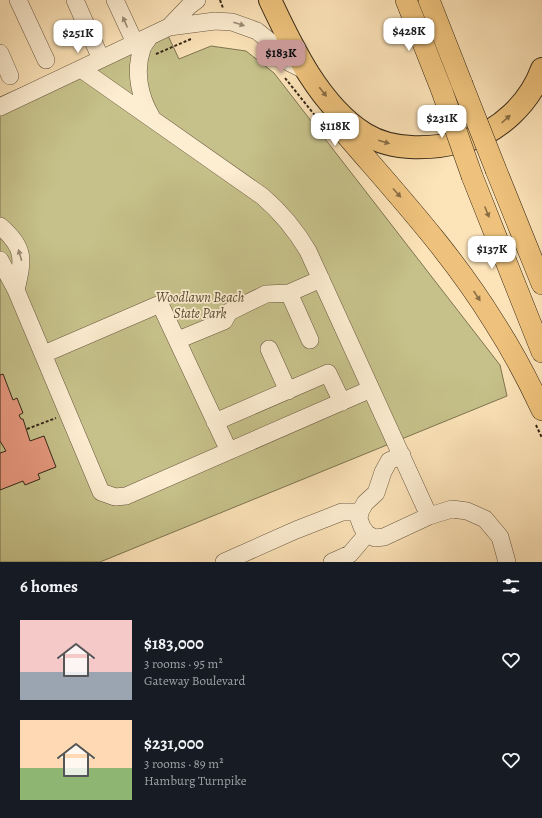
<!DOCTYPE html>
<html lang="en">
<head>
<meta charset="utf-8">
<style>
  :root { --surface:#171b24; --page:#242831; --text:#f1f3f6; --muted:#9ea1a6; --accent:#c59692 }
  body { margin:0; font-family:Alegreya,serif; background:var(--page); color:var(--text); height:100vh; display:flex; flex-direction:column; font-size:15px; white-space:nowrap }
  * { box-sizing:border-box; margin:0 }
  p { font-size:13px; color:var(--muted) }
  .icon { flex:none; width:22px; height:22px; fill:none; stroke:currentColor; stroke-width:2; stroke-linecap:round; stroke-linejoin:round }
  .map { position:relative; height:562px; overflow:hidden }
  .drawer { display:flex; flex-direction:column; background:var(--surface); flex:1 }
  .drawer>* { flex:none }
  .price { position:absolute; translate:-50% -34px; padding:0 9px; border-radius:8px; background:#fff; color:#222; font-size:13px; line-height:26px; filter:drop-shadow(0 1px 2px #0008) }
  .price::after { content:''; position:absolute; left:50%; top:24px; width:12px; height:9px; margin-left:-6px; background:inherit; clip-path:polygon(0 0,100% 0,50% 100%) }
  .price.current { background:var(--accent); color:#111 }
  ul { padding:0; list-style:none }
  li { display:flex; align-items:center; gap:12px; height:100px; padding:0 20px }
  li span { display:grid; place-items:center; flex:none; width:112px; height:80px; border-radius:0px; color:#555 }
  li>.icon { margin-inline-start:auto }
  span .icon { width:48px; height:48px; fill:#fffc; stroke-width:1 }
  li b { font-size:17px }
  h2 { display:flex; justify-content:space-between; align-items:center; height:48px; padding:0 20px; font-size:17px }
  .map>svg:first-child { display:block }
  .green { fill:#c6c18a; stroke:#7e7451 }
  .building { fill:#e7997f; stroke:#362818 }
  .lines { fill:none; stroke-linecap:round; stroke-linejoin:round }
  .minor-casing { stroke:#685740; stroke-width:18 }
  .major-casing { stroke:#362818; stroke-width:22 }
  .highway-casing { stroke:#362818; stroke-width:24 }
  .path { stroke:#362818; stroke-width:2; stroke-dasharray:3 2; stroke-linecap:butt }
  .minor { stroke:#fdedd1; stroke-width:17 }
  .major { stroke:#eec27c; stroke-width:21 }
  .highway { stroke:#eec27c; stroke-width:22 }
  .major-bridge-casing { stroke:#362818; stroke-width:22; stroke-linecap:butt }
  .major-bridge { stroke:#eec27c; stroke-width:21 }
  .oneway { fill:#9a8a74 }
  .oneway2 { fill:#896d45 }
  .labels { text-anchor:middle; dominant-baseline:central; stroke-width:3.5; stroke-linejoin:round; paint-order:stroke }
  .park-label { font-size:14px; font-style:italic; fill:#5a4e34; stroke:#fdedd1 }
</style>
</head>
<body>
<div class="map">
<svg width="542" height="562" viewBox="0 0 542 562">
  <rect width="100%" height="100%" fill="#fce3b8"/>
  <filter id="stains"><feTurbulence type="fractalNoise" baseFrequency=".005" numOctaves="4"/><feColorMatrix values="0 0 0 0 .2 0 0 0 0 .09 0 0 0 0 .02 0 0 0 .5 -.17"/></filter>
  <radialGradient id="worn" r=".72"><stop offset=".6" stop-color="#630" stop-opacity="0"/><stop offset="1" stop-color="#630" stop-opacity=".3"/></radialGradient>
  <!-- green -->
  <path class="green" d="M163,25l16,34 32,-13 35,5 28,22 226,292 7,31 -407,166h-100v-465z"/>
  <!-- building -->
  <path class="building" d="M3,374l10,26 4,-2 6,15 -4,2 2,4h2l7,22 14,-5 12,31 -18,7 2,5 -15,6 -2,-4 -23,9v-37l6,-2 -6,-10v-66z"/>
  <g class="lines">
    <defs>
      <path id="minor" d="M18,0l28,60
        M75,0l26,59
        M115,0l20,43
        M169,27l20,-21 8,-6
        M150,36c-2,4 -7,9 -8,13 -8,23 -2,48 9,67
        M0,53l10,23
        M81,69l181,127c20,17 33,33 46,55l121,265
        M0,107l169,-80 46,-6 17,1 25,9 21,17 12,15 16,8
        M0,226c26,22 23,34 16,64
        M0,260l16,30 85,202 14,5 11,-1 245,-107
        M289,293l21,47
        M178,340l46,-19 5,-9 37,-18 23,-1 32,-14
        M269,349l19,42
        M44,354l116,-50 69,147
        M215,422l113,-49 14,29
        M402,455l-13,6 -6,11 -7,21 -11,10 -5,9 -1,7 3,8 5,7 8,4 9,-1 45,-21 23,-7 15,2 18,8 15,18 7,25
        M224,562l72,-32 46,-18h18
        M332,562l18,-8 17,-20"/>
      <path id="major" d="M406,0l36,91
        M429,0l33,84
        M340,113l1,16c53,62 110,123 153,193 18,28 34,58 48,88
        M496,170l46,114
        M472,176l70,176"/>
      <path id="highway" d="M270,0c22,47 50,106 95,134 29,18 69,15 100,7 35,-9 65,-39 77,-72"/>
    </defs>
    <!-- minor casing -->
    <use href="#minor" class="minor-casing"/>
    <!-- major casing -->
    <use href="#major" class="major-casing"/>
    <!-- highway casing -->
    <use href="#highway" class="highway-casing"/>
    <!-- path -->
    <path class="path" d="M220,0l3,8
      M156,54l35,-15
      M285,78l40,50
      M536,425l6,13
      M27,429l29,-11"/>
    <!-- minor -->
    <use href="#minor" class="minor"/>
    <!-- major -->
    <use href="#major" class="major"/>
    <!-- highway -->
    <use href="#highway" class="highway"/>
    <defs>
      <path id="major-bridge" d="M462,84l34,86
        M442,91l30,85"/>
    </defs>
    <!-- major-bridge casing -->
    <use href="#major-bridge" class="major-bridge-casing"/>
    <!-- major-bridge -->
    <use href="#major-bridge" class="major-bridge"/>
  </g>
  <!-- one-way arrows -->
  <defs><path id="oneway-solid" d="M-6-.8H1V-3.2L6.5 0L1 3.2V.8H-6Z"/></defs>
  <g class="oneway">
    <use href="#oneway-solid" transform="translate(125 22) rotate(-114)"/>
    <use href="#oneway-solid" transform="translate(239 24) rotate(18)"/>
    <use href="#oneway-solid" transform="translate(20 255) rotate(-106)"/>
  </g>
  <g class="oneway2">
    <use href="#oneway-solid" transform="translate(323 92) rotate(52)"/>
    <use href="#oneway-solid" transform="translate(506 119) rotate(-42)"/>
    <use href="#oneway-solid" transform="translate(384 142) rotate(16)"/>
    <use href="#oneway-solid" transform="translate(397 193) rotate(48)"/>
    <use href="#oneway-solid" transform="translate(487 212) rotate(68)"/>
    <use href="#oneway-solid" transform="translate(477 296) rotate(56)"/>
  </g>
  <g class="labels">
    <!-- park labels -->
    <g class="park-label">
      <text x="200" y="297">Woodlawn Beach<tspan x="200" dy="16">State Park</tspan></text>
    </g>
  </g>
  <rect width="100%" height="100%" filter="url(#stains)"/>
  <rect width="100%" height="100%" fill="url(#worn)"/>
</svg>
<b class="price" style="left:409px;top:52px">$428K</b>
<b class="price" style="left:78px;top:54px">$251K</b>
<b class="price current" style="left:281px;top:74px">$183K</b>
<b class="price" style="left:442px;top:139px">$231K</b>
<b class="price" style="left:335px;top:147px">$118K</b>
<b class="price" style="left:492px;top:270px">$137K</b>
</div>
<section class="drawer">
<h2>6 homes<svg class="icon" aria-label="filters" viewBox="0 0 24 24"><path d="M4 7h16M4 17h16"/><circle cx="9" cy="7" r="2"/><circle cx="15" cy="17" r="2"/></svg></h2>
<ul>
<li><span style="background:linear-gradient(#f6c9c9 65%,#9aa5b1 0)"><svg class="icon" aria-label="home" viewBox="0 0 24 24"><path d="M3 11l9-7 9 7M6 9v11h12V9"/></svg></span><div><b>$183,000</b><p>3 rooms · 95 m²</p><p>Gateway Boulevard</p></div><svg class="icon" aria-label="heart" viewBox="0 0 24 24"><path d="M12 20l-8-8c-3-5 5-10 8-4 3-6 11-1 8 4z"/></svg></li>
<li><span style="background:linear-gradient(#ffd9b3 60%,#8fb573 0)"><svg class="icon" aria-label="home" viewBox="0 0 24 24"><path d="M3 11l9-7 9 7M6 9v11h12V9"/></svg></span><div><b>$231,000</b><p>3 rooms · 89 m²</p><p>Hamburg Turnpike</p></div><svg class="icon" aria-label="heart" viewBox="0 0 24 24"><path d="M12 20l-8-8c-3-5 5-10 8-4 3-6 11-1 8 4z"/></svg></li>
</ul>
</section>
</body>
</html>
